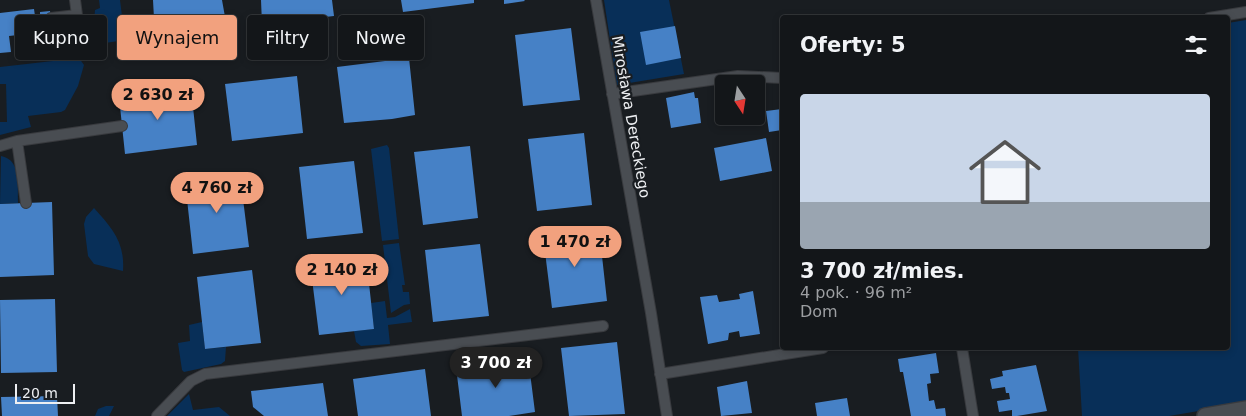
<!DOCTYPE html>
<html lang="pl">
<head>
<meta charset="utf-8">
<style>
  :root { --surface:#131619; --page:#1c1f22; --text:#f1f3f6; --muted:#9d9fa2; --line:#323538; --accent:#f2a17e }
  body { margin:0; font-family:"DejaVu Sans",sans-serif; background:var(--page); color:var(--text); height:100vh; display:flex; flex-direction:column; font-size:19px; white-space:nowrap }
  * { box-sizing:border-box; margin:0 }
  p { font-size:16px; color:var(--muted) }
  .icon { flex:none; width:28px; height:28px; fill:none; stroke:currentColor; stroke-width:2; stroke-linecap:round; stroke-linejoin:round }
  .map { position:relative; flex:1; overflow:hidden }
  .details { position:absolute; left:780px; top:15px; width:450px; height:335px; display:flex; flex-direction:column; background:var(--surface); border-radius:5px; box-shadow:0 2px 8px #0003,0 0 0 1px var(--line) }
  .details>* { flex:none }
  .hud { position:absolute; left:15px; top:15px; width:475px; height:45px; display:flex; gap:10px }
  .needle { width:32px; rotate:168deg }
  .fabs { position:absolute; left:715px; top:75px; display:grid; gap:10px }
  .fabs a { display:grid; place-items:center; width:50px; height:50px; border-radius:5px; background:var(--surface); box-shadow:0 2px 8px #0003,0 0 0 1px var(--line); font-size:25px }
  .scale { position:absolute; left:15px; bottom:12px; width:60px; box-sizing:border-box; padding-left:5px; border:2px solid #edeff2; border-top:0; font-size:14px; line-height:18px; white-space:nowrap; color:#edeff2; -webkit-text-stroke:4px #191d21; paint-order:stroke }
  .price { position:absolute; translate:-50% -42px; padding:0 11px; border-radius:18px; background:var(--accent); color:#111; font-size:16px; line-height:32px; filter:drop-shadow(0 1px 2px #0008) }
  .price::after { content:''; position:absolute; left:50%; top:30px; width:15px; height:11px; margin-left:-8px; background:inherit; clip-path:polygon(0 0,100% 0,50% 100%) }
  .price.active { background:#222; color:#fff }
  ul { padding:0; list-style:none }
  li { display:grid; align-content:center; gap:10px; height:265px; padding:0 20px }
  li+li { border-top:1px solid var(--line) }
  li span { display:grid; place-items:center; height:155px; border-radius:5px; color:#555 }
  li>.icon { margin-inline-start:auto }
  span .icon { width:90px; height:90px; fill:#fffc; stroke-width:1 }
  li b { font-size:21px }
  h2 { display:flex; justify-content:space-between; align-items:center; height:60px; padding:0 20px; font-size:21px }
  .pill { padding:0 18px; border-radius:5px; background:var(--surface); box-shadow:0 2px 8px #0003,0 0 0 1px var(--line); font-size:18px; line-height:45px }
  .pill.active { background:var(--accent); color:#111 }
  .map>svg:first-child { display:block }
  .green { fill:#082f58 }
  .building { fill:#4681c6 }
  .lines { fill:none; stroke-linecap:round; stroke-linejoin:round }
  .lane-casing { stroke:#383a3e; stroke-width:12 }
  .street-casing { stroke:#383a3e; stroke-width:18 }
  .lane { stroke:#494d52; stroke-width:10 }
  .street { stroke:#494d52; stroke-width:15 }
  .labels { text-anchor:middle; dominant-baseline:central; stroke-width:4.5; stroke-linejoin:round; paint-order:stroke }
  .street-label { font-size:15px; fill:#edeff2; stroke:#191d21 }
</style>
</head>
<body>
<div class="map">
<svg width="1246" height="416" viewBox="0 0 1246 416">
  <rect width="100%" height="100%" fill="#191d21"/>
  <!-- green -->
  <path class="green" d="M99,0h21l5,40 -20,3 -1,6 -8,2 -4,-5 3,-36 5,-2z
    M604,0h65l15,74 -67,11z
    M1246,20v383l-77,13h-87l-4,-68h150v-325z
    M79,58l5,7 -6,21 -13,24 -4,2 -33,4 3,11 -31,8v-13h7l-1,-38h-6v-17z
    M387,145l2,3 10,91 -17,2 -11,-92z
    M1,156c21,4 16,30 17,47l-18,1z
    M94,208c18,20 31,34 29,63l-29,-7 -6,-8 -4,-32 2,-7z
    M399,243l6,42h-3l1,7h6l1,12 -6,1 -13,8 -8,-68z
    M385,301l2,17 8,-1 15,-8 2,13 -24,3 2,19 -29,2 -5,-4 -2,-11 20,-2 -3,-26z
    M202,322l3,27 21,-2 -1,14 -4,3 -37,8 -2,-2 -4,-27 12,-2 -1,-16z
    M189,394l4,16 26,-3 11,9h-63z
    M106,406h8l-5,10h-14l3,-7z"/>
  <!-- building -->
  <path class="building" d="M153,0h69l5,28 -72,9z
    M261,0h71l2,16 -72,8z
    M401,0h73v3l-71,9z
    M504,0h20l1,1 -21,3z
    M34,9l1,7 5,-1v-3l10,-1 2,13h3l1,16 -8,1 1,7 -20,2 -2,-16 -18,2 2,16 -11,1v-40z
    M675,26l6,32 -35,7 -6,-33z
    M571,28l9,72 -57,6 -8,-71z
    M409,58l6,57 -23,4 -48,4 -7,-56z
    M297,76l6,57 -71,8 -7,-57z
    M191,88l6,57 -72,9 -6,-57z
    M694,92l1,6h3l3,25 -30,5 -5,-30z
    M782,109v21l-13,2 -3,-21z
    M584,133l8,72 -55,6 -9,-72z
    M766,138l6,33 -52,10 -6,-33z
    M470,146l8,72 -55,7 -9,-73z
    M354,161l9,72 -56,6 -8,-72z
    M240,175l9,72 -56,7 -8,-73z
    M52,202l2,73 -54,2v-73z
    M599,229l8,72 -55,7 -9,-72z
    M480,244l9,72 -56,6 -8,-72z
    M366,256l8,73 -55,6 -9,-72z
    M252,270l9,73 -56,6 -8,-72z
    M753,291l7,43 -20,3 -1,-6 -10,2 -1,7 -20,4 -8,-47 17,-2 2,7 21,-3 -1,-5z
    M55,299l2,73 -56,1 -1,-73z
    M617,342l8,72 -56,2 -8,-68z
    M936,353l3,20 -9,1 1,9 -4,1 2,17 5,-1 2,9 9,-1 1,8h-35l-8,-44h-3l-2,-13z
    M528,357l7,55 -26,4h-47l-6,-49z
    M1036,365l11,46 -30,5h-5v-6l-13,2 -2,-11 13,-2 -1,-6h-3l-1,-6 -13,2 -2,-10 13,-3 -1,-5z
    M425,369l6,47h-73l-5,-37z
    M747,381l5,32 -31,3 -4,-29z
    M323,383l5,33h-64l-11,-9 -2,-16z
    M57,396l1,20h-56l-1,-19z
    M847,398l3,18h-33l-2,-13z"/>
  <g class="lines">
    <defs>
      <path id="lane" d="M596,0l55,313 16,103
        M51,18l26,-3 -2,-15
        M1209,18l37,-6
        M612,94l126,-18 44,2
        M17,141l9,62
        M0,146l17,-5 105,-15
        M962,348l11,68
        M660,374l163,-26
        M157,416l34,-35 14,-7 398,-48"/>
      <path id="street" d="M1205,416l41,-7"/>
    </defs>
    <!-- lane casing -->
    <use href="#lane" class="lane-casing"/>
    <!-- street casing -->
    <use href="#street" class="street-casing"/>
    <!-- lane -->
    <use href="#lane" class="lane"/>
    <!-- street -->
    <use href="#street" class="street"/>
  </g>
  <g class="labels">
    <!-- street labels -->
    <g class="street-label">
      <text transform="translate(631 117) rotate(80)">Mirosława Dereckiego</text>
    </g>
  </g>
</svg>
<div class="fabs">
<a><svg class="needle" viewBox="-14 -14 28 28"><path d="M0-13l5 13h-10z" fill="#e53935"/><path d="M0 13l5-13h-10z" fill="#9d9fa2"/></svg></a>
</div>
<div class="scale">20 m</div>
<b class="price" style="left:158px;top:121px">2 630 zł</b>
<b class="price" style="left:217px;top:214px">4 760 zł</b>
<b class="price" style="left:575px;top:268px">1 470 zł</b>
<b class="price" style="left:342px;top:296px">2 140 zł</b>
<b class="price active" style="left:496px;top:389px">3 700 zł</b>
<div class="hud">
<a class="pill">Kupno</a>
<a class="pill active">Wynajem</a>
<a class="pill">Filtry</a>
<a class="pill">Nowe</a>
</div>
<section class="details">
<h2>Oferty: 5<svg class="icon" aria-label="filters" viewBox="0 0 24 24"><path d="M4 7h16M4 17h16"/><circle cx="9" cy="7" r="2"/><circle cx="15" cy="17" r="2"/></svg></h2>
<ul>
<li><span style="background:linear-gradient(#c9d6e8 70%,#9aa5b1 0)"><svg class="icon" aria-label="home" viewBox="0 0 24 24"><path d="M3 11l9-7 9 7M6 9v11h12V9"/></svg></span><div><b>3 700 zł/mies.</b><p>4 pok. · 96 m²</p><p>Dom</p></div></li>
</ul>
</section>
</div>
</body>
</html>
